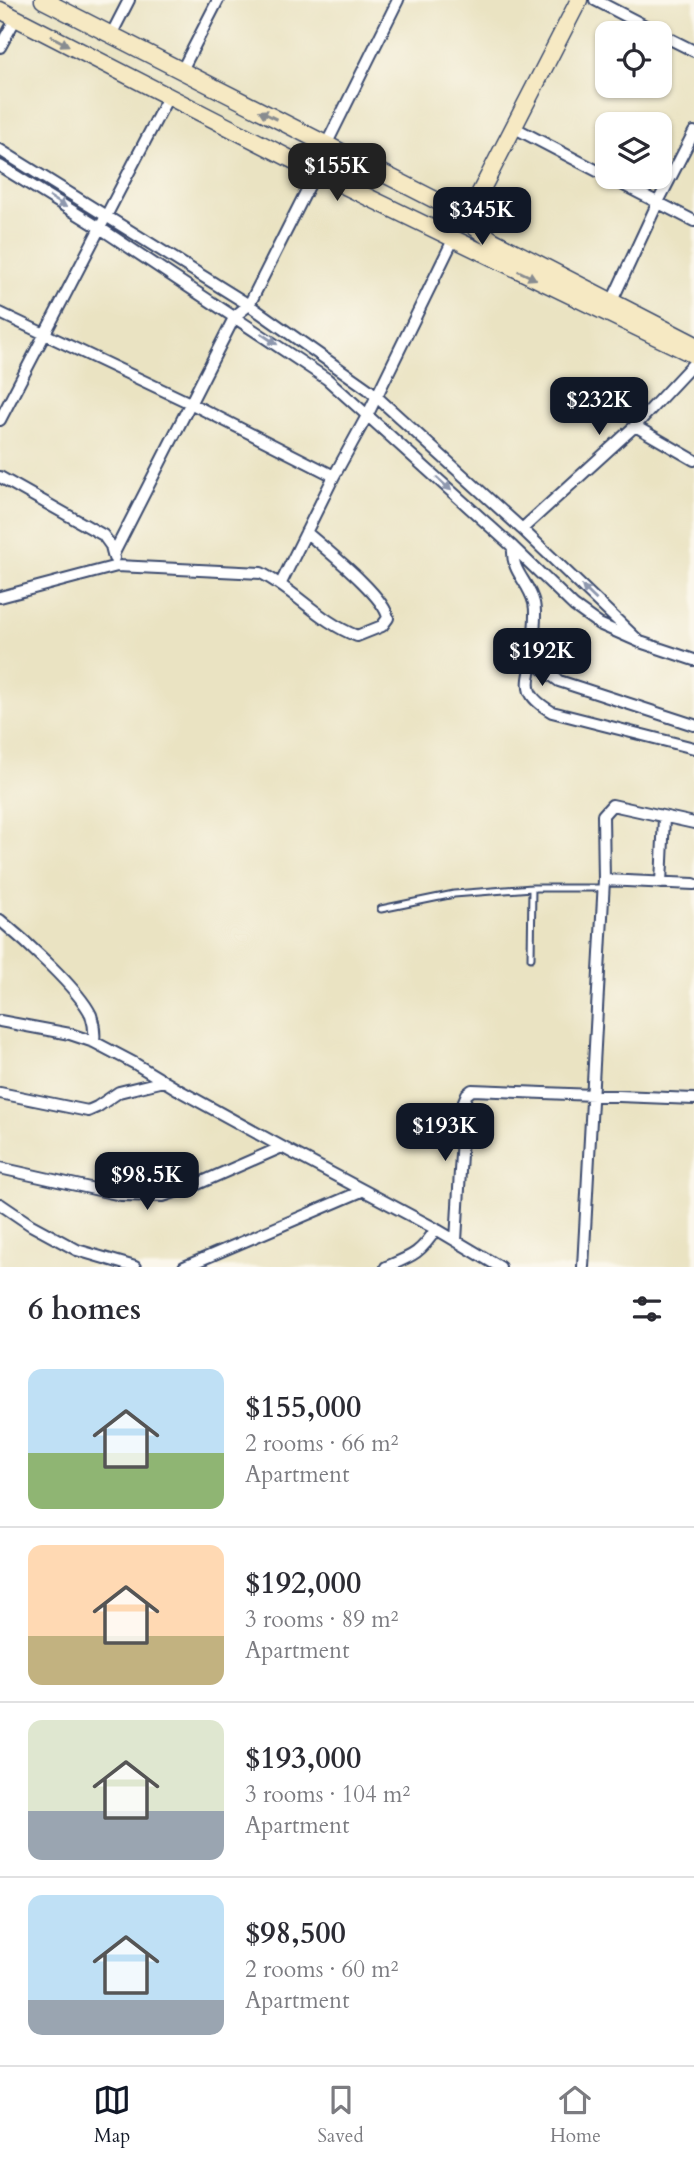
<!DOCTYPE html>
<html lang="en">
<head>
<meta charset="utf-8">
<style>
  :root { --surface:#fff; --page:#f2f2f3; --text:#2b2b33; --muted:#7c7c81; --line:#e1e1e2; --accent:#111827 }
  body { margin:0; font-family:Cardo,serif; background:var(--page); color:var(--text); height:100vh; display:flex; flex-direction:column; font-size:26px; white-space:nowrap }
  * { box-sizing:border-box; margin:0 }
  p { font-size:23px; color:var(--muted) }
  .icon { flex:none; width:38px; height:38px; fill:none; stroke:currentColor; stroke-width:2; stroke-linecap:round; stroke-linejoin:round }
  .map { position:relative; height:1267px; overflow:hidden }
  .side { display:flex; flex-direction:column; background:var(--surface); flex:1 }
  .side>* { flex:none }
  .tools { position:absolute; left:595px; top:21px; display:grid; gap:14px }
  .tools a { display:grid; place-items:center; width:77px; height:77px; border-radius:14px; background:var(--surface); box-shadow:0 2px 5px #0004; font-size:35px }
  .price { position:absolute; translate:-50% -60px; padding:0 16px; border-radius:14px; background:var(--accent); color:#fff; font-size:23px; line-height:46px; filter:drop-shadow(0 2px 4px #0008) }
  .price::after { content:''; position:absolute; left:50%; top:42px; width:21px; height:16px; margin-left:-10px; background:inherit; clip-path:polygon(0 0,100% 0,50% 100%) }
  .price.current { background:#222; color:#fff }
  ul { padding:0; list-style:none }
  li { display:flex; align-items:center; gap:21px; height:175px; padding:0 28px }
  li+li { border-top:2px solid var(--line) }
  li span { display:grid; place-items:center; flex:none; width:196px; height:140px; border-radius:14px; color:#555 }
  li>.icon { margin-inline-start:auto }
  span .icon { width:84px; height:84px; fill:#fffc; stroke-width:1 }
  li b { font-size:30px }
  h2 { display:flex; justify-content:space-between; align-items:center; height:84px; padding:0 28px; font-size:30px }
  .tabs { display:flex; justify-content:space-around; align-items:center; height:98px; border-top:2px solid var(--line); background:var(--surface); font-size:19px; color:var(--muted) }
  .tabs a { display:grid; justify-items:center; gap:4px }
  .tabs .current { color:var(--accent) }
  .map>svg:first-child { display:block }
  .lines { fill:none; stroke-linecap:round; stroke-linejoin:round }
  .lane-casing { stroke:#3a4a6d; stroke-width:9 }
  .street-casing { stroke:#3a4a6d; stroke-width:14 }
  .secondary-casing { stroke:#3a4a6d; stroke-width:19 }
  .lane { stroke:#fff; stroke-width:5 }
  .street { stroke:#fff; stroke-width:10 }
  .secondary { stroke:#f6e9c3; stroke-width:16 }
  .oneway { fill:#888c90 }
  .oneway2 { fill:#8d97ae }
</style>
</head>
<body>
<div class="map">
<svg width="694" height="1267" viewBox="0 0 694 1267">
  <rect width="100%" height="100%" fill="#fbf7ec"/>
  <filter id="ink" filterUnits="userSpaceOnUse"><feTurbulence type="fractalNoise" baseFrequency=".0143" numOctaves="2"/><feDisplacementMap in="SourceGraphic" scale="14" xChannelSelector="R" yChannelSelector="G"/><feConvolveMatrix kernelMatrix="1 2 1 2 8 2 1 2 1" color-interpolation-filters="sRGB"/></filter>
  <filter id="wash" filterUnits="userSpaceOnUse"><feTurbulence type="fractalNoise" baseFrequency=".00686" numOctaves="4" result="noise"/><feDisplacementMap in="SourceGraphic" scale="28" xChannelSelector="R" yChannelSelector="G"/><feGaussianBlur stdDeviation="1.57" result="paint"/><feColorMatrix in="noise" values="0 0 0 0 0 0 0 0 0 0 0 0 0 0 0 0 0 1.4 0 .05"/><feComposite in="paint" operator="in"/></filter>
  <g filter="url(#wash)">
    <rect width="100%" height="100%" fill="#eae3c2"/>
  </g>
  <g filter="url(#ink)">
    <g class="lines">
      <defs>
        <path id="lane" d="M381,909l73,-15 78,-6h71
          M531,958l1,-70"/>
        <path id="street" d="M595,0l64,33
          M660,34l34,17
          M111,35l18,-35
          M0,47l16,-29
          M181,72l37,-72
          M513,127l94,49
          M327,143l71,-143
          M0,150l249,155 119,84 154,140 118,113 -41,-18 -25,-18 -61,-59 -186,-168 -227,-151 -100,-62
          M608,177l86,44
          M612,301l46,-99 36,-70
          M0,313l190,90 144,73
          M0,420l168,-323
          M635,426l59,34
          M0,477l103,58 8,11 3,12
          M522,529l113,-103 59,-63
          M513,547c-2,26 15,33 21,56 4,16 -4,41 1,55 5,11 15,16 24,23l135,44
          M113,555l122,-239 14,-11 67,-133
          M281,583l53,-107 34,-62 85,-174
          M0,597l117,-31 144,7c35,18 59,49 96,63l25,-10 6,-8c-3,-22 -63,-69 -82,-86
          M640,642l54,18
          M534,655c-7,32 -12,39 18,57l142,36
          M604,880l90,4
          M661,883l3,-66
          M0,920c23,19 79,69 91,95 3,9 4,18 3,27
          M0,1021l70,13 24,8 40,21 48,29 100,55 154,82 64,38
          M0,1093l88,18 9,-4 22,-15 45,-11
          M0,1168l121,27 42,1 30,-10 89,-39
          M0,1204l31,21 46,25 58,17
          M456,1241l8,-140 3,-7 5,-4 222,9
          M184,1267l178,-76
          M386,1267c26,-11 34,-13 50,-38
          M583,1267l21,-387 -1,-65 9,-10 82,18"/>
        <path id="secondary" d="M43,0l404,206 45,34 202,104
          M0,10l316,162 378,183
          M466,220l113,-220"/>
      </defs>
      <!-- lane casing -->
      <use href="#lane" class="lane-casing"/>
      <!-- street casing -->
      <use href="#street" class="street-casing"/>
      <!-- secondary casing -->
      <use href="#secondary" class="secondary-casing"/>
      <!-- lane -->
      <use href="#lane" class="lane"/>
      <!-- street -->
      <use href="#street" class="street"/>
      <!-- secondary -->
      <use href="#secondary" class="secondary"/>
    </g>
    <!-- one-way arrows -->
    <defs><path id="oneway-solid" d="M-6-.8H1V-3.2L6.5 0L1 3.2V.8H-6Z" transform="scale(1.75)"/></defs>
    <g class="oneway">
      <use href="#oneway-solid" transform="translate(60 41) rotate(28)"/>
      <use href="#oneway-solid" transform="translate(268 115) rotate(-154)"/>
      <use href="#oneway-solid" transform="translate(527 275) rotate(26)"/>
    </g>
    <g class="oneway2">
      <use href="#oneway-solid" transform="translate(58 202) rotate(32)"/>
      <use href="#oneway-solid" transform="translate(269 339) rotate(34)"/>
      <use href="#oneway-solid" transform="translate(444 484) rotate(42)"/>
      <use href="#oneway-solid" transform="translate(589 593) rotate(-136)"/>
    </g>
  </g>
</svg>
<div class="tools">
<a><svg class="icon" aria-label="locate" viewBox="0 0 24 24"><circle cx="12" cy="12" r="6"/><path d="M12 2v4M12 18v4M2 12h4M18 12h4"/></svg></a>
<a><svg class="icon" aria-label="layers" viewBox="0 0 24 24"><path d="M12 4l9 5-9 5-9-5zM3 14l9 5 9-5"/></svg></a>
</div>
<b class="price current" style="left:337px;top:203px">$155K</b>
<b class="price" style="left:482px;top:247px">$345K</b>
<b class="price" style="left:599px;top:437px">$232K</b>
<b class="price" style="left:542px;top:688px">$192K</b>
<b class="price" style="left:445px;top:1163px">$193K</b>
<b class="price" style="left:147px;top:1212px">$98.5K</b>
</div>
<section class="side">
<h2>6 homes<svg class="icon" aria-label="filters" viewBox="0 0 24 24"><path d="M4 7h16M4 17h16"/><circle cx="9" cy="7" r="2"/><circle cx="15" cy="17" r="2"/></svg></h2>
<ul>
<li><span style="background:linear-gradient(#bfe0f5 60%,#8fb573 0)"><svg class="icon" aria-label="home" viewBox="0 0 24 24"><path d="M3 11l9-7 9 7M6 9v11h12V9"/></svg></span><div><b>$155,000</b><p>2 rooms · 66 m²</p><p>Apartment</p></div></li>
<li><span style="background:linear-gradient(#ffd9b3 65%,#c2b280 0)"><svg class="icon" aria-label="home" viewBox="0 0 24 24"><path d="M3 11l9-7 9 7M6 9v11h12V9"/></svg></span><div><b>$192,000</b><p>3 rooms · 89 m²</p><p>Apartment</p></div></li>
<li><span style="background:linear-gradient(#dfe7d0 65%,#9aa5b1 0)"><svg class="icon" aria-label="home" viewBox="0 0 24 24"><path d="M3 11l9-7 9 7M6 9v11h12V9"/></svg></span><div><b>$193,000</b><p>3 rooms · 104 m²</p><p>Apartment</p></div></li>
<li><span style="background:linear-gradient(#bfe0f5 75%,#9aa5b1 0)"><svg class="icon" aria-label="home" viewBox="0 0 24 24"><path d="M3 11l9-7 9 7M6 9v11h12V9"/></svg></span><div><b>$98,500</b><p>2 rooms · 60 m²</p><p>Apartment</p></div></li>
</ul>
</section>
<nav class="tabs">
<a class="current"><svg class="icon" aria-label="map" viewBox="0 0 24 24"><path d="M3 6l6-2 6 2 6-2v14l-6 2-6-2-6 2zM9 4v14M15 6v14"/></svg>Map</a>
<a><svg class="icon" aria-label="saved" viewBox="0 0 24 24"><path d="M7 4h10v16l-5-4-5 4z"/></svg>Saved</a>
<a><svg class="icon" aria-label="home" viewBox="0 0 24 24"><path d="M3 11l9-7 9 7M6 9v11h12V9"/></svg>Home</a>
</nav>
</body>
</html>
